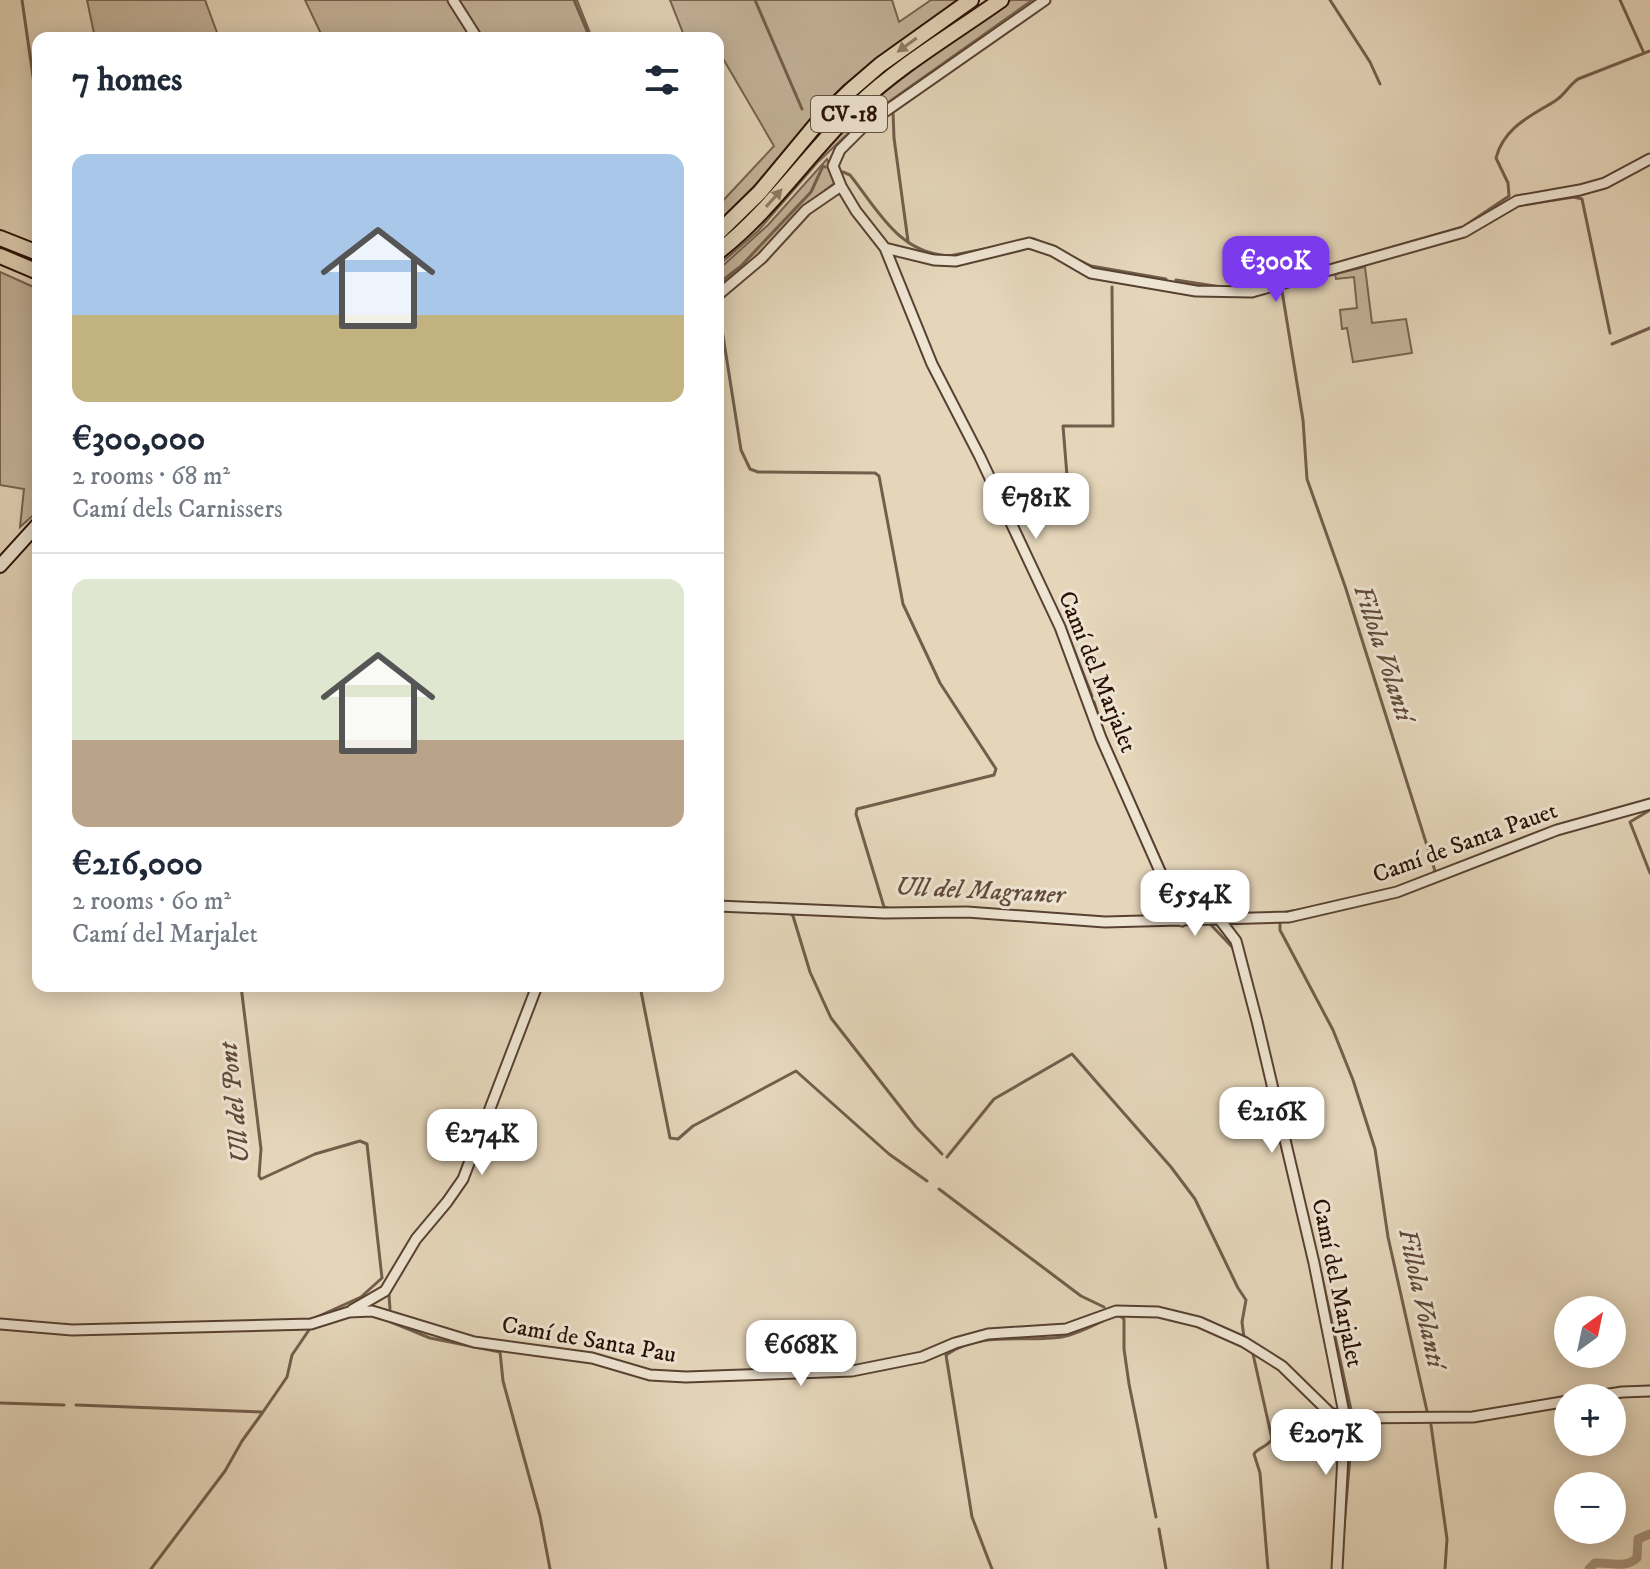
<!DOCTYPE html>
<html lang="en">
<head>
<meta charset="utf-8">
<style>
  :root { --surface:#fff; --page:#f6f6f7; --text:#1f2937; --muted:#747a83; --line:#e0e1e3; --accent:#7c3aed }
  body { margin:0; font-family:"IM FELL DW Pica",serif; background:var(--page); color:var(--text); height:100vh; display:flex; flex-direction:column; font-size:30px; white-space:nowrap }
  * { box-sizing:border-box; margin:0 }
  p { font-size:26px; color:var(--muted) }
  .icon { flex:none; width:44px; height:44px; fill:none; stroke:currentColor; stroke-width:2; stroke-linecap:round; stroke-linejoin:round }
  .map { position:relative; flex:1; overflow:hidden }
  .panel { position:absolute; left:32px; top:32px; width:692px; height:960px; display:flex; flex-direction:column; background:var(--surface); border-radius:16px; box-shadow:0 4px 20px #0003 }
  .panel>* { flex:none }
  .needle { width:52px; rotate:33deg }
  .controls { position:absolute; left:1554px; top:1296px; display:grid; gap:16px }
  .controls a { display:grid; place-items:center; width:72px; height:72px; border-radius:50%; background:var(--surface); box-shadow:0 4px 20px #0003; font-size:40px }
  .price { position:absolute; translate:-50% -68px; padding:0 18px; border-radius:16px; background:#fff; color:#222; font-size:26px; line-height:52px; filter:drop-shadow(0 2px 4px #0008) }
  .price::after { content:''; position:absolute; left:50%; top:48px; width:24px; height:18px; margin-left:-12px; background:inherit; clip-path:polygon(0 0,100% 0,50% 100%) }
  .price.on { background:var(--accent); color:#fff }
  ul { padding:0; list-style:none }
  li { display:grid; align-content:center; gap:16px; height:424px; padding:0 40px }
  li+li { border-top:2px solid var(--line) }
  li span { display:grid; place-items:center; height:248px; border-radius:16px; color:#555 }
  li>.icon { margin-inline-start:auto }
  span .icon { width:144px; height:144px; fill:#fffc; stroke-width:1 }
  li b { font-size:34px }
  h2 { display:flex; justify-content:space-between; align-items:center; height:96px; padding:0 40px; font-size:34px }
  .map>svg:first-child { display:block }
  .green { fill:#c5b49b; stroke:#776250; stroke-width:2 }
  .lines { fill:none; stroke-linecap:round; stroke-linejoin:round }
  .stream { stroke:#735e4c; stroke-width:3 }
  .canal { stroke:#a5927c; stroke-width:9 }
  .minor-casing { stroke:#584132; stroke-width:13 }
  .secondary-casing { stroke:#290f05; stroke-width:16 }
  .primary-casing { stroke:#290f05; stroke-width:18 }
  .minor { stroke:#eee4d2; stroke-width:9 }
  .secondary { stroke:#eee4d2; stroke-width:12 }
  .primary { stroke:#e5d6ba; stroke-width:14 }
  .oneway { fill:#907c69 }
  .labels { text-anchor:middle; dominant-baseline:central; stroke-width:6; stroke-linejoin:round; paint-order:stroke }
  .shield { fill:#eee4d2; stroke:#644f42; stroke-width:2 }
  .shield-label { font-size:22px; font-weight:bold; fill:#290f05 }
  .street-label { font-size:24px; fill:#290f05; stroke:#eee4d2 }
  .water-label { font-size:26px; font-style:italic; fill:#614a3b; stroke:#eee4d2 }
</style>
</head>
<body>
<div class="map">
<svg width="1650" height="1569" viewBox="0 0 1650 1569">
  <rect width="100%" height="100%" fill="#e5d6ba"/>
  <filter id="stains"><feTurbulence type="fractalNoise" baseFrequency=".0025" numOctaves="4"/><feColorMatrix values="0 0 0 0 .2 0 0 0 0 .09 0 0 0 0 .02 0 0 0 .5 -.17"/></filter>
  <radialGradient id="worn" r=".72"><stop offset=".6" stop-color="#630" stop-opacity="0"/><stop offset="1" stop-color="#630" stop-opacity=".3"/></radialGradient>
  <!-- green -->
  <path class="green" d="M87,0h118l14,38h-124z
    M305,0h272l15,38h-269z
    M670,0h222l7,22 32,-22h29l-92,66 -25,20 -30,30 -49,60 -46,48v-18l56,-60 -56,-96v-12h-33z
    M1011,0h21l-172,122 -43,41 -59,68 -40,35v-7c47,-42 86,-93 131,-137 48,-48 107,-84 162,-122z
    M827,159l10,22 -35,27 -47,50 -37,32v-20l50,-45z
    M1365,267l7,56 34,-4 6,34 -59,9 -6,-34 -5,1 -2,-19 17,-2 -3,-31 -18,2 -1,-5z
    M0,272l38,17v222l-18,16 4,-38 -24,-4z"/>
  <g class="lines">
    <!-- stream -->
    <path class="stream" d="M22,0l16,111
      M574,0l16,38
      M755,0l47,109
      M1330,0l40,62 10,22
      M1620,0l23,51
      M843,172l7,3c28,35 48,78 99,81l85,-17 57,27 75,13
      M1521,205l53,-8 8,2 28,134
      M908,241l-14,-103 -1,-26 71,-50
      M1176,280l45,7h27l12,-2 203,-58 46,-31 -1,-13 -12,-25c8,-31 35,-42 59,-57 10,-6 14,-16 23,-22l72,-28
      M718,284l23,-18 70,-74 12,-26 2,1
      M1282,291l21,129 4,59 38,107 90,285 -3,4
      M718,304l23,146 9,19 8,3 117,1 4,3 24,128 37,79 56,86 -2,6 -137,34 -1,5 28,93 6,2
      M1612,344l38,-16
      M1013,519l52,-13 4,-5 -6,-75h50l-1,-139
      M1065,627l27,69
      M1094,702l11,34
      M1110,747l75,168 3,2
      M1650,810l-20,12 20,51
      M1286,912l19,-3
      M790,913l3,3 17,56 21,46 85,109 26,27
      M1280,923v7l53,100 20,50 22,69 13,88 39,174
      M1212,926l22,23
      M241,986l20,163 -2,27 2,3 54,-25 45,-13 7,3 15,134 -21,19 -44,20
      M640,986l30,152 8,1 15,-13 103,-55 93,83 38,27
      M474,1139l21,-56
      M947,1157l47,-58 78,-45 99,113 24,32 43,89 8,12 -4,22 2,16
      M939,1189l142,107 23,11
      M1321,1273l31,141
      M389,1295l1,14
      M1119,1315l5,4v30l5,35 27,133
      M391,1322l39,16 70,14 3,29 37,135 10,53
      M1253,1354l19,85c-4,8 -13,8 -18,15l6,19 8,96
      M0,1403l64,2
      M76,1405l187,7 -21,29 -17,30 -74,98
      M263,1412l24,-35 5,-22 17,-25
      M1431,1425l16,114 -2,30
      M1159,1529l7,40
      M1343,1538l10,-116
      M992,1569l-20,-52 -26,-162c36,-25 77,-12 116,-18 13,-2 28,-10 41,-16"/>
    <!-- canal -->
    <path class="canal" d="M1589,1569l6,-6c16,-1 30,6 42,-5l1,-19 12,-5"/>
    <defs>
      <path id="minor" d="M453,0l24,38
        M1045,0l-182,127 -23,23 -7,16 8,20 15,25 29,37 47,116 48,93 80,170 41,111 81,183
        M885,248l49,12 22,1 73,-18 24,8 38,22 105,18 56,1 212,-60 53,-31 63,-11 25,-7 45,-24
        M718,295l44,-37 44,-48 35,-24
        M718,906l166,7 83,-1 138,10 184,-5 108,-25 160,-62 93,-26
        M1220,920l16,21 21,80 57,242 31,155 -8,151
        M352,1310l33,-19 31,-52 31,-37 16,-23 74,-193
        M0,1324l72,6 239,-6 38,-12 23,-1 102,31 118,16 58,17 36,2 166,-6 70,-14 33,-14 33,-9 78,-5 50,-18 42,1 41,10 45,20 38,24 48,47 15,5 128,-1 95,-16
        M1584,1398l38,-6 28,-1"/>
      <path id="secondary" d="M0,566l38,-42"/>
      <path id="primary" d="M718,233l42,-41 59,-71 32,-31 29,-25 91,-65
        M0,238l38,15
        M718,252c53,-41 91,-100 140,-147 42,-40 95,-71 143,-105
        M0,256l38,16"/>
    </defs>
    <!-- minor casing -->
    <use href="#minor" class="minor-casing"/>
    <!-- secondary casing -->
    <use href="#secondary" class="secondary-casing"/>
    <!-- primary casing -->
    <use href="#primary" class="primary-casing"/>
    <!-- minor -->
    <use href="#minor" class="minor"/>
    <!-- secondary -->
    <use href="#secondary" class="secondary"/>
    <!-- primary -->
    <use href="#primary" class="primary"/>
  </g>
  <!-- one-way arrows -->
  <defs><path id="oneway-solid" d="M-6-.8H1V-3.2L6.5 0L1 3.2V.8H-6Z" transform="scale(2)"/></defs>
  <g class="oneway">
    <use href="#oneway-solid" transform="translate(907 45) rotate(144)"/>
    <use href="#oneway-solid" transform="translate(774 198) rotate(-48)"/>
  </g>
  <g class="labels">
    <!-- shield labels -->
    <rect class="shield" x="811" y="96" width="76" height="36" rx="6"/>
    <g class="shield-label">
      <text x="849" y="114">CV-18</text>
    </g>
    <!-- street labels -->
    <g class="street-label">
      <text transform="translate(1097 672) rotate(68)">Camí del Marjalet</text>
      <text transform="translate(1465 843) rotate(-20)">Camí de Santa Pauet</text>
      <text transform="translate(1337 1283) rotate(78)">Camí del Marjalet</text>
      <text transform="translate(589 1340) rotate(10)">Camí de Santa Pau</text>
    </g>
    <!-- water labels -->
    <g class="water-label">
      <text transform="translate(1383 653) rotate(72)">Fillola Volantí</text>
      <text transform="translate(980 891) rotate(3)">Ull del Magraner</text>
      <text transform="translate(235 1103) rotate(-96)">Ull del Pont</text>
      <text transform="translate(1421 1298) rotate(78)">Fillola Volantí</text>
    </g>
  </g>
  <rect width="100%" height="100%" filter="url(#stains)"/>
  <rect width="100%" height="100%" fill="url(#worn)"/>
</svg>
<div class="controls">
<a><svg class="needle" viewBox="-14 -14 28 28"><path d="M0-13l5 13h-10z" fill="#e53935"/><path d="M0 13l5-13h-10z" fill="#747a83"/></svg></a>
<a>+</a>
<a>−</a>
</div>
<b class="price on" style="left:1276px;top:304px">€300K</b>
<b class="price" style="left:1036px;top:541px">€781K</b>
<b class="price" style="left:1195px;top:938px">€554K</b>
<b class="price" style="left:1272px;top:1155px">€216K</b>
<b class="price" style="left:482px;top:1177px">€274K</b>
<b class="price" style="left:801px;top:1388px">€668K</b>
<b class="price" style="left:1326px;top:1477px">€207K</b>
<section class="panel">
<h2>7 homes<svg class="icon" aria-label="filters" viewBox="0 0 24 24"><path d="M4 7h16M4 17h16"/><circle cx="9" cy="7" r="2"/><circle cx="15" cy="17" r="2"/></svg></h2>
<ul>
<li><span style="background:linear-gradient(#a9c7e8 65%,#c2b280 0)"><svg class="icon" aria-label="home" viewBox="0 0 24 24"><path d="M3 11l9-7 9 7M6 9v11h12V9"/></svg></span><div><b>€300,000</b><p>2 rooms · 68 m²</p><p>Camí dels Carnissers</p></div></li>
<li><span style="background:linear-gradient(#dfe7d0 65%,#b9a48a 0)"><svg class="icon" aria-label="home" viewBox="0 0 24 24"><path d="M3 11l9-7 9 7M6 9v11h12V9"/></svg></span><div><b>€216,000</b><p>2 rooms · 60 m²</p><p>Camí del Marjalet</p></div></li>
</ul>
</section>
</div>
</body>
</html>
